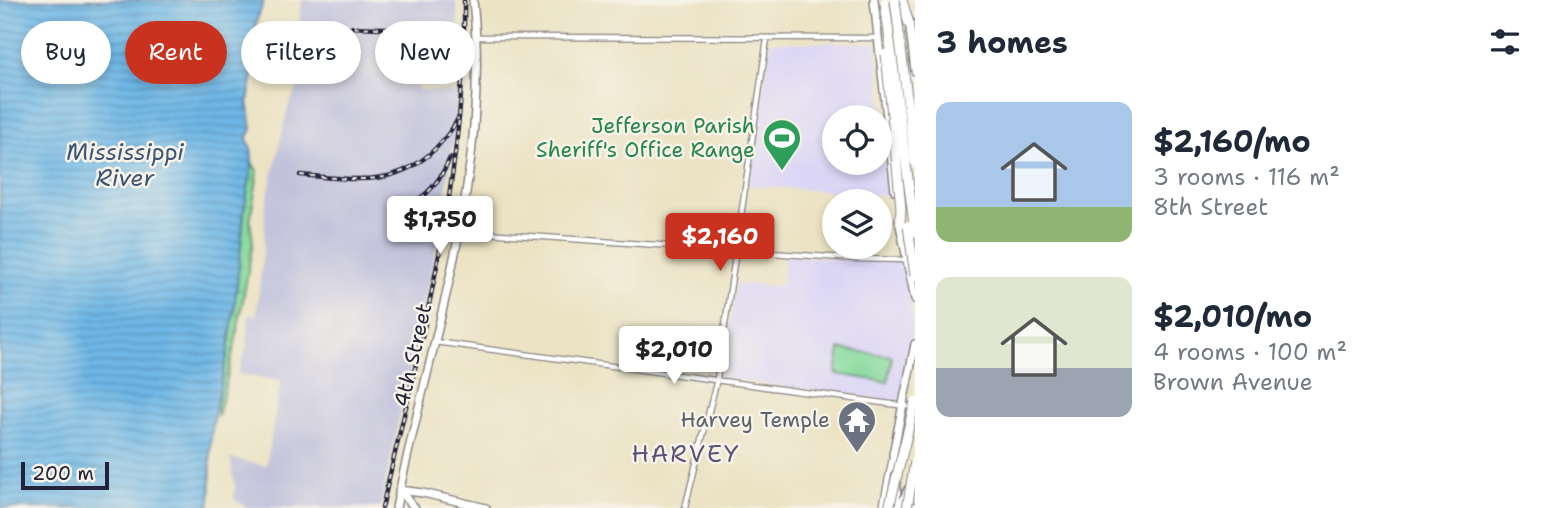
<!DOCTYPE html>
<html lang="en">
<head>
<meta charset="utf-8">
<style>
  :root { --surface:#fff; --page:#f6f6f7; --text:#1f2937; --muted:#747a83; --accent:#c8321e }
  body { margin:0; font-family:"Shantell Sans",sans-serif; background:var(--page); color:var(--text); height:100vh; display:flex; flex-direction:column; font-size:26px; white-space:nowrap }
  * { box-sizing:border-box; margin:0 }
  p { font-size:23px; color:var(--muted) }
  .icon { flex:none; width:38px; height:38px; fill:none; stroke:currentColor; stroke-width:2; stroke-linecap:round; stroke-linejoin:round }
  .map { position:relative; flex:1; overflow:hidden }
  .panel { display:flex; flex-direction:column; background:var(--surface); width:630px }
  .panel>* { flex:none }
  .top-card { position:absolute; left:21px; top:21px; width:665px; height:63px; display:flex; gap:14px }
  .tools { position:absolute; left:822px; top:105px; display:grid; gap:14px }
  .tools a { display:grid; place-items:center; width:70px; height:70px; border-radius:50%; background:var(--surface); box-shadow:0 4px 10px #0003; font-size:35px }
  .scale { position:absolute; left:21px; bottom:18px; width:88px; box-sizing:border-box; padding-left:7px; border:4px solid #22223b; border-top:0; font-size:19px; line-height:24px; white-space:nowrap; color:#22223b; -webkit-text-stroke:5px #f7f3e8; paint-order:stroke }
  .price { position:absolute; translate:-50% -60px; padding:0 16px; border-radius:7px; background:#fff; color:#222; font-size:23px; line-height:46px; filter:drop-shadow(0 2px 4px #0008) }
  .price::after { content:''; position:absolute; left:50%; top:42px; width:21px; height:16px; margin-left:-10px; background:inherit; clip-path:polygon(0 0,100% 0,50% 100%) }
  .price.selected { background:var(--accent); color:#fff }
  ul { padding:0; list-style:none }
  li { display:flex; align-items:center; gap:21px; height:175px; padding:0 21px }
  li span { display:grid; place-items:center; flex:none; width:196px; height:140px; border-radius:14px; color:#555 }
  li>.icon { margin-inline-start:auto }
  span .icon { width:84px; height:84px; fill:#fffc; stroke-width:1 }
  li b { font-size:30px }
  h2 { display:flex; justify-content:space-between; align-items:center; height:84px; padding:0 21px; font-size:30px }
  .pill { padding:0 24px; border-radius:32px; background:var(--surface); box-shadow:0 4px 10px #0003; font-size:24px; line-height:63px }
  .pill.selected { background:var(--accent); color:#fff }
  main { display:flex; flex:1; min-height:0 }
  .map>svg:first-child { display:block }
  .built { fill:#dcd6f6; fill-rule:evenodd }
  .industrial { fill:#c2c2dc }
  .wetland { fill:url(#wetland-marsh); stroke:#547e6b; stroke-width:2 }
  .pitch { fill:#85d99b; stroke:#547e6b; stroke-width:2 }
  .water { fill:url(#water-rules); stroke:#486c90; stroke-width:2 }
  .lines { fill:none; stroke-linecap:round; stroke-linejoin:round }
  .minor-casing { stroke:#878280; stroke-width:7 }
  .major-casing { stroke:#878280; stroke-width:10 }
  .highway-casing { stroke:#878280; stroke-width:11 }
  .minor { stroke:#fff; stroke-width:4.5 }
  .major { stroke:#fff; stroke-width:7 }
  .highway { stroke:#fff; stroke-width:9 }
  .rail-casing { stroke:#22223b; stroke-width:4.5 }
  .rail { stroke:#f7f3e8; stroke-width:2; stroke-dasharray:5; stroke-linecap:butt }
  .highway-bridge-casing { stroke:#878280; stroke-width:11; stroke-linecap:butt }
  .highway-bridge { stroke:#fff; stroke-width:9 }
  .labels { text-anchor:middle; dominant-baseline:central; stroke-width:5; stroke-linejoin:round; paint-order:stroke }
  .leisure-label { font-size:21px; fill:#27864d; stroke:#f7f3e8; text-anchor:end }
  .street-label { font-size:21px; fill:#22223b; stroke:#f7f3e8 }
  .worship-label { font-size:21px; fill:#5b616d; stroke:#f7f3e8; text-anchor:end }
  .water-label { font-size:23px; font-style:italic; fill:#3d5677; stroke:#f7f3e8 }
  .quarter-label { font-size:24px; letter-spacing:2px; fill:#5c5278; stroke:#f7f3e8 }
</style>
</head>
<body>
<main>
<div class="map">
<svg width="915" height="508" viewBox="0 0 915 508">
  <defs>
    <pattern id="wetland-marsh" width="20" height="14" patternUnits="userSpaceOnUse" patternTransform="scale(1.75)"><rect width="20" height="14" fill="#85d99b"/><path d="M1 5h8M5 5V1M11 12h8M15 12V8" fill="none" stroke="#73ba86"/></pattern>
    <pattern id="water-rules" width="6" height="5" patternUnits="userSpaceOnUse" patternTransform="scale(1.75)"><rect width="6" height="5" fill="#6eb7e6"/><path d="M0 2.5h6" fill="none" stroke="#5a94bc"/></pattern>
  </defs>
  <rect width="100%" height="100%" fill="#f7f3e8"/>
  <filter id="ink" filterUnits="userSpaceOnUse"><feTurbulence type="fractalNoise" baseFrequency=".0143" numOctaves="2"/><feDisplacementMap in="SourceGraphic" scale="14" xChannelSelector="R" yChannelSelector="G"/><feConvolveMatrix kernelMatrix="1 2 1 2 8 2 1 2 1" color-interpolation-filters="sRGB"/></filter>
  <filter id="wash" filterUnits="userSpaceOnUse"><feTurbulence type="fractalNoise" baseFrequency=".00686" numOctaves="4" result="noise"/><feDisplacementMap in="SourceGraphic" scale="28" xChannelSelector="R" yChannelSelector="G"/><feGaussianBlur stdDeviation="1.57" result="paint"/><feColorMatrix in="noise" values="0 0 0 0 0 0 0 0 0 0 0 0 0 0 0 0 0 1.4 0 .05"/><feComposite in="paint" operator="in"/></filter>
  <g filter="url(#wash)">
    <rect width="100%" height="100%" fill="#ece3c4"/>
    <!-- built -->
    <path class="built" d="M771,42l105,1 16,153 -144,-11zM835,117h45v46h-45z
      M784,256l124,6 4,55v24l-11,61 -180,-24 15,-94 46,2z"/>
    <!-- industrial -->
    <path class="industrial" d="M302,0h153l2,9 3,53h-42v28l40,2 -1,23 -17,113 -60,280h-133l-13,-9 1,-13 -5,-28 36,8 15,-85 -43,-7 9,-28 2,-31 7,1 8,-71 1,-37 23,-101 10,-20 -3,-23 4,-10 -2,-1 5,-24 -3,-5z"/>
    <!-- wetland -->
    <path class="wetland" d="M251,160l7,13 -8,48 3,21 -17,97 -18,78 -1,-14c11,-63 22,-126 27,-189 1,-18 8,-36 7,-54z"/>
    <!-- pitch -->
    <path class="pitch" d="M840,349l52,7 -4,26 -52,-8z"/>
    <!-- water -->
    <path class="water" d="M0,0h264l-8,23 -3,51 -5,27 4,28 -5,10c12,20 -1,51 -3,73 -4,42 -7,84 -14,127 -5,33 -16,66 -19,100 -2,23 2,46 -2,69h-209z"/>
  </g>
  <g filter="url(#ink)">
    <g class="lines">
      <defs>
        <path id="minor" d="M476,37l401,1
          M459,231l397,28 53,1
          M435,342l478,65
          M685,508l32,-129 50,-340
          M882,508l10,-50
          M914,508l1,-3"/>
        <path id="major" d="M874,0l21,191
          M909,20l6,51
          M899,220l16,79
          M896,473l-3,-19 22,-110
          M399,490l24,3 63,15
          M400,491l15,17
          M396,508c34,-168 96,-334 77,-508
          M896,508l1,-24
          M900,508l8,-19"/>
        <path id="highway" d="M902,0l7,24"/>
      </defs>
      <!-- minor casing -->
      <use href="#minor" class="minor-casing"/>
      <!-- major casing -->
      <use href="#major" class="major-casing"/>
      <!-- highway casing -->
      <use href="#highway" class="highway-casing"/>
      <!-- minor -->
      <use href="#minor" class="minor"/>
      <!-- major -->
      <use href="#major" class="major"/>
      <!-- highway -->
      <use href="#highway" class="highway"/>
      <defs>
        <path id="rail" d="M334,27c26,1 81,-1 103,10 12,7 19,17 22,30
          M300,175c51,4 95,14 135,-26 9,-10 18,-19 23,-31
          M393,209c29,-4 46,-25 57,-51
          M382,508c39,-167 85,-335 82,-508"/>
      </defs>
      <!-- rail casing -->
      <use href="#rail" class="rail-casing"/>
      <!-- rail -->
      <use href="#rail" class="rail"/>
      <defs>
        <path id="highway-bridge" d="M895,0l20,162
          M885,3l30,229
          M886,54l15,154 -1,15
          M908,226l7,50
          M889,508l26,-106
          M907,508l8,-46"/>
      </defs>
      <!-- highway-bridge casing -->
      <use href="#highway-bridge" class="highway-bridge-casing"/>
      <!-- highway-bridge -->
      <use href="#highway-bridge" class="highway-bridge"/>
    </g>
  </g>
  <!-- icons -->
  <defs>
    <symbol id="stadium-pin" viewBox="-11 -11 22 30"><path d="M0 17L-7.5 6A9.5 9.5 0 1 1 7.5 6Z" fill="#2e9e5b" stroke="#f7f3e8"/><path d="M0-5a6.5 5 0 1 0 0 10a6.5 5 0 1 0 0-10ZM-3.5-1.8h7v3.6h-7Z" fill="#fff"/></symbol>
    <symbol id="temple-pin" viewBox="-11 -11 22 30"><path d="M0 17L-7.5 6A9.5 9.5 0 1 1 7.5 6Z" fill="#6b7280" stroke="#f7f3e8"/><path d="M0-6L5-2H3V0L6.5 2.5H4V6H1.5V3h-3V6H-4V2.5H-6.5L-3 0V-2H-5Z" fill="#fff"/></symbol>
  </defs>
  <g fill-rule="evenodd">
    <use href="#stadium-pin" x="760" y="116" width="44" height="60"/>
    <use href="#temple-pin" x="835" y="398" width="44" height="60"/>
  </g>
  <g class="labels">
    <!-- leisure labels -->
    <g class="leisure-label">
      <text x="755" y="126">Jefferson Parish<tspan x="755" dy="24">Sheriff's Office Range</tspan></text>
    </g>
    <!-- street labels -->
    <g class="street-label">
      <text transform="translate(413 355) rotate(-77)">4th Street</text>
    </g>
    <!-- worship labels -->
    <g class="worship-label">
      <text x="830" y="420">Harvey Temple</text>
    </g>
    <!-- water labels -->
    <g class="water-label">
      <text x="125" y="152">Mississippi<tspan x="125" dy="26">River</tspan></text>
    </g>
    <!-- quarter labels -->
    <g class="quarter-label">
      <text x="686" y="454">HARVEY</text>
    </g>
  </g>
</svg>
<div class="tools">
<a><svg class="icon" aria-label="locate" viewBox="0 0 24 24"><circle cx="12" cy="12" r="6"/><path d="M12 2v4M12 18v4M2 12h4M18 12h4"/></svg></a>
<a><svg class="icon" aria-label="layers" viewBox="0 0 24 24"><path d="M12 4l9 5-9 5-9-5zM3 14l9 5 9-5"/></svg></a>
</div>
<div class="scale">200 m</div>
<b class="price" style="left:440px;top:256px">$1,750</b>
<b class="price selected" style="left:720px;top:273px">$2,160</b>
<b class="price" style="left:674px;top:386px">$2,010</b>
<div class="top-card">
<a class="pill">Buy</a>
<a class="pill selected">Rent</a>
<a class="pill">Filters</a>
<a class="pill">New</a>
</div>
</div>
<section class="panel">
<h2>3 homes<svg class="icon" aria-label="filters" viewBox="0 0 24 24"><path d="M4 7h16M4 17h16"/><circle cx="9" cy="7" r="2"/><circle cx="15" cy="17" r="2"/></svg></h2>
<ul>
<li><span style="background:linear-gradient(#a9c7e8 75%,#8fb573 0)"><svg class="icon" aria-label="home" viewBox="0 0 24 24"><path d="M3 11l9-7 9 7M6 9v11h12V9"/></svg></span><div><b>$2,160/mo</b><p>3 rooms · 116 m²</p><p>8th Street</p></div></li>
<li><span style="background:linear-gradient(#dfe7d0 65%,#9aa5b1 0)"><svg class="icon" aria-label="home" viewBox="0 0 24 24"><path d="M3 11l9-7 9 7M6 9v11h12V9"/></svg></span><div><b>$2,010/mo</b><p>4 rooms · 100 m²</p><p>Brown Avenue</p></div></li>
</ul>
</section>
</main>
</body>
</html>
